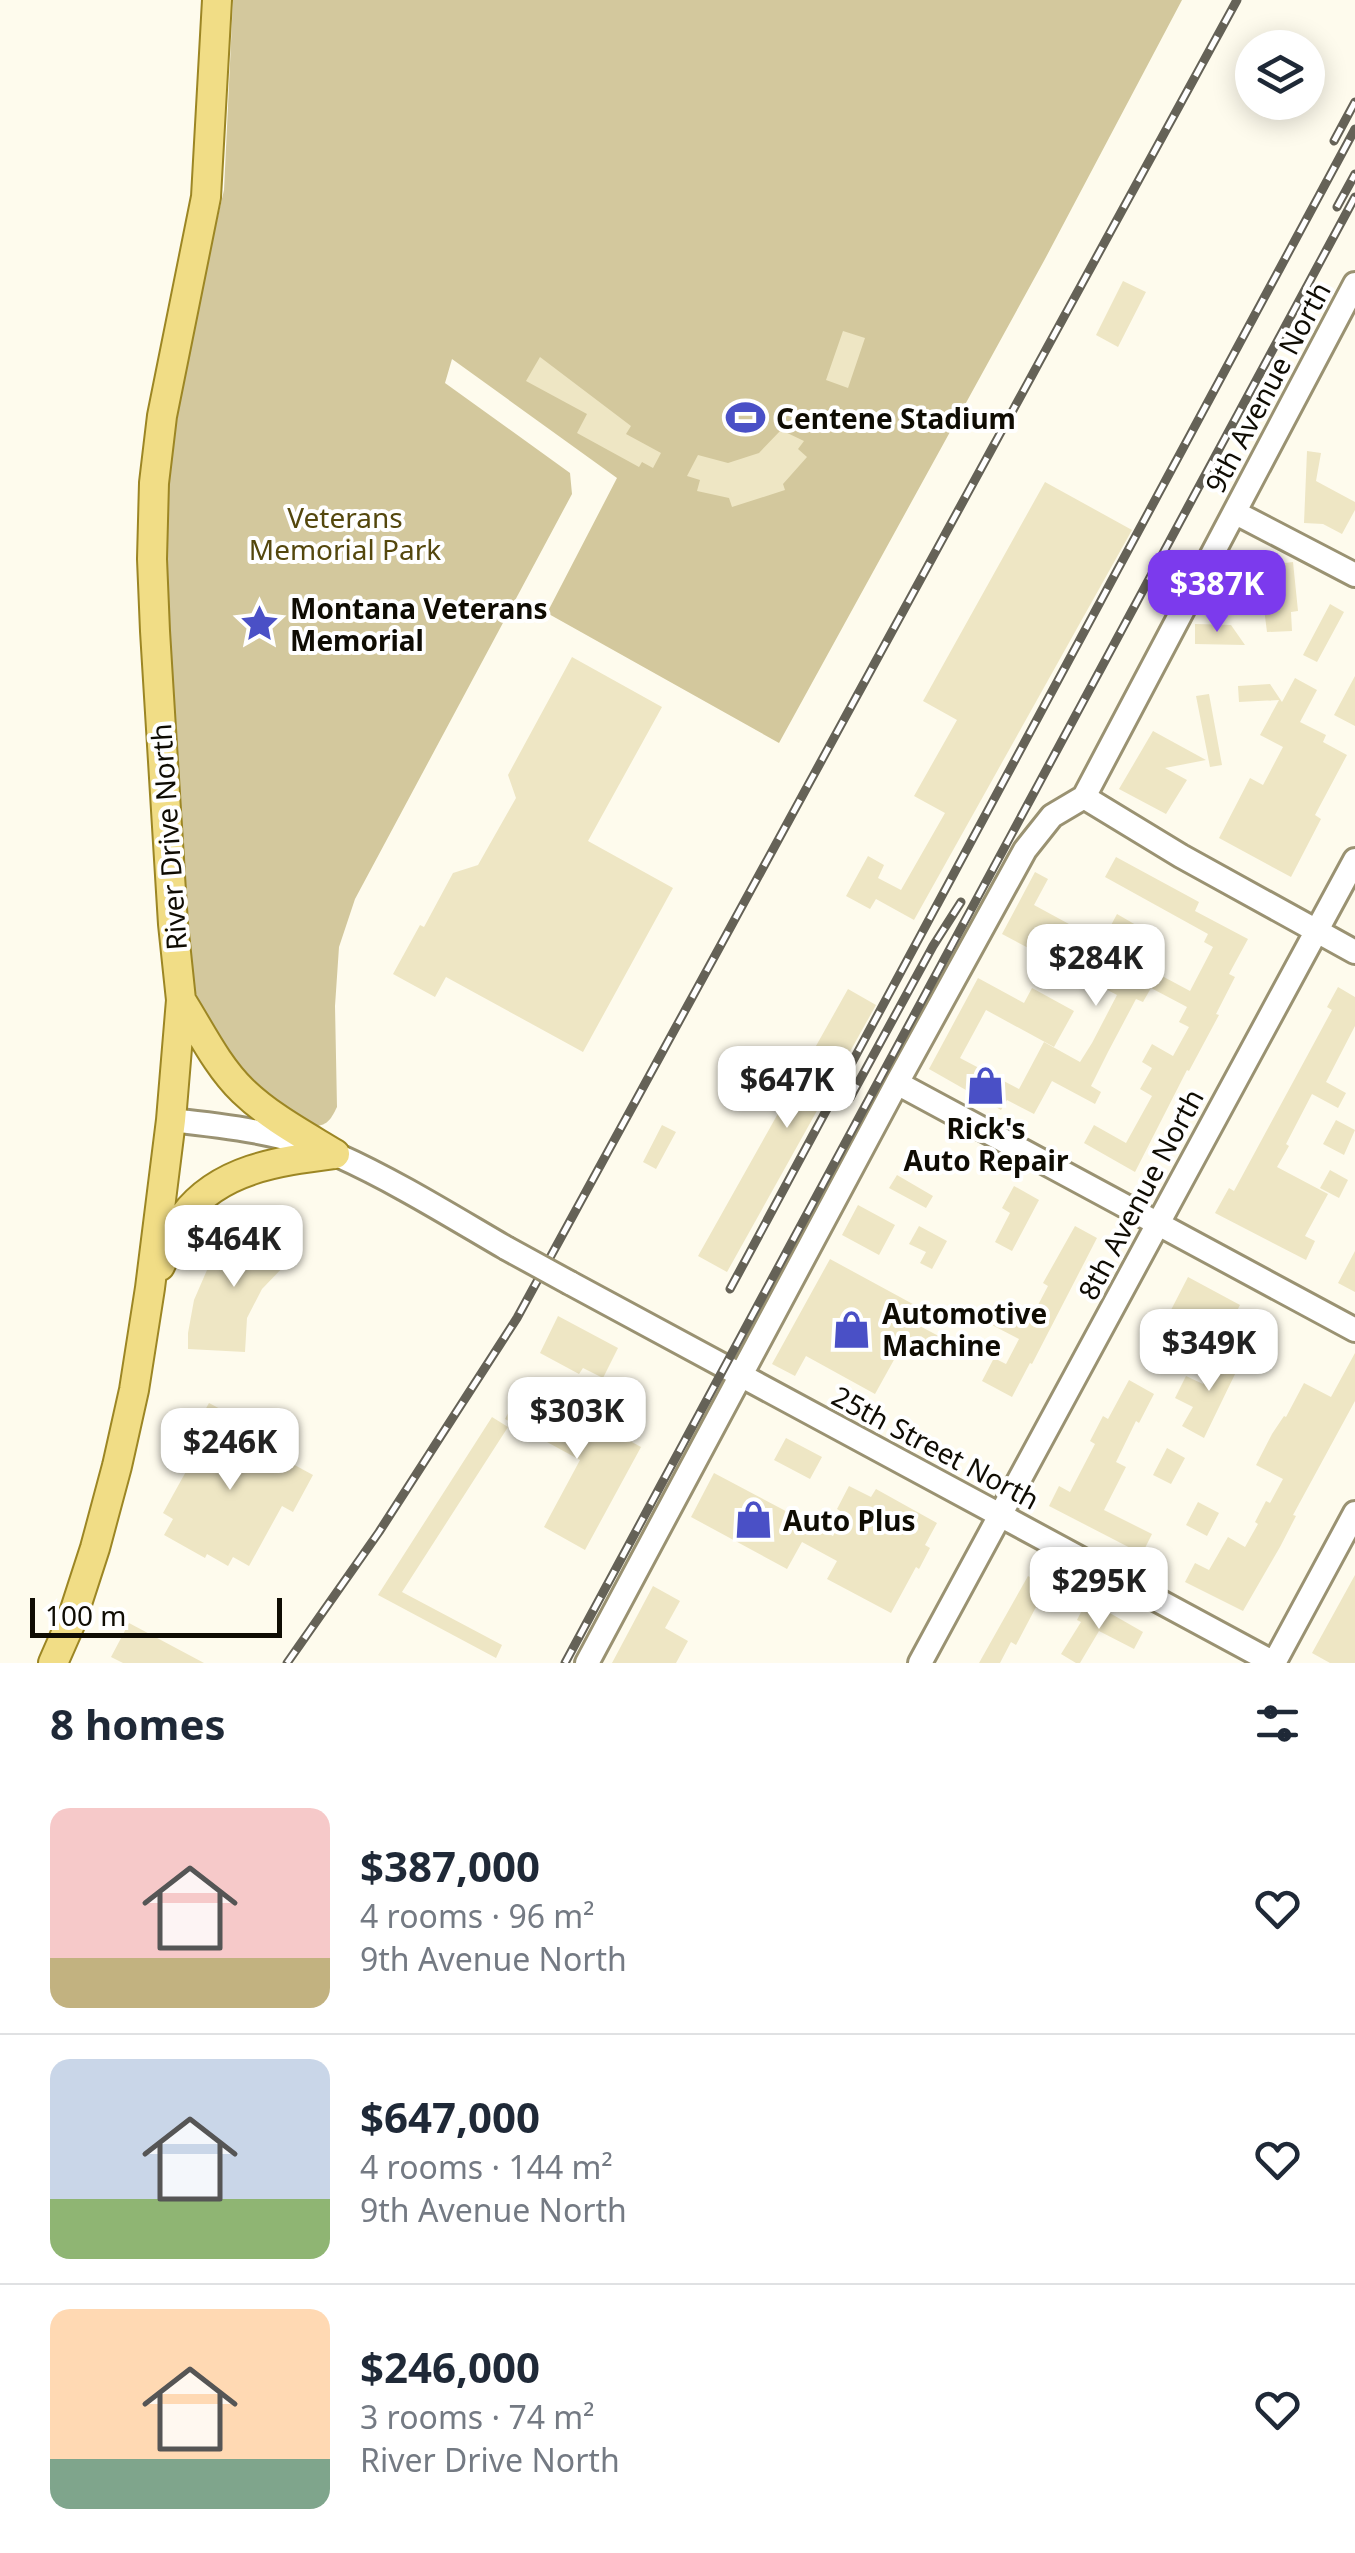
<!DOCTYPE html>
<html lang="en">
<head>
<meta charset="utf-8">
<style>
  :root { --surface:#fff; --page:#f2f2f3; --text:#1f2937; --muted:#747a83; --line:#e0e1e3; --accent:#7c3aed }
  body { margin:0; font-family:"Noto Sans",sans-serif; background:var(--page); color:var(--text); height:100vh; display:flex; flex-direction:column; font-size:38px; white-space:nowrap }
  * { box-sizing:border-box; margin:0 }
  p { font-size:32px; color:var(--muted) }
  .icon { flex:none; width:55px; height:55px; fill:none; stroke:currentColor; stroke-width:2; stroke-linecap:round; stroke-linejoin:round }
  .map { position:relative; height:1663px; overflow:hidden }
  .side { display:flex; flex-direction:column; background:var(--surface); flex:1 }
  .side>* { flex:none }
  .tools { position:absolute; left:1235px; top:30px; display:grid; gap:20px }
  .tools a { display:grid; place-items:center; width:90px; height:90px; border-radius:50%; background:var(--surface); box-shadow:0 5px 25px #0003; font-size:50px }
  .scale { position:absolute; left:30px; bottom:25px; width:252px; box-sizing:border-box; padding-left:10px; border:5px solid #0f0c03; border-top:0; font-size:28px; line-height:35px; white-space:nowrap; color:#0f0c03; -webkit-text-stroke:8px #fff; paint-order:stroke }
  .price { position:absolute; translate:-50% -85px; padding:0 22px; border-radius:20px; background:#fff; color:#222; font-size:32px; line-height:65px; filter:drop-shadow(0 2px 5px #0008) }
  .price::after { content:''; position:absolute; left:50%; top:60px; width:30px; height:22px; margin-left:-15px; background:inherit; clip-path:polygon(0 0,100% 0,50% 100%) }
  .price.current { background:var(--accent); color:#fff }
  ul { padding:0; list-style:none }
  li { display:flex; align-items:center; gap:30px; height:250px; padding:0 50px }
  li+li { border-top:2px solid var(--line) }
  li span { display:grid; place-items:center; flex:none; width:280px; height:200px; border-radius:20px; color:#555 }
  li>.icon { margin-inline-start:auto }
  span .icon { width:120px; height:120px; fill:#fffc; stroke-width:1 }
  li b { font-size:42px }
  h2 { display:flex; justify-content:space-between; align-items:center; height:120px; padding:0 50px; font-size:42px }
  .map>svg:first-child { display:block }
  .green { fill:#d3c89d }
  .building { fill:#eee6c4 }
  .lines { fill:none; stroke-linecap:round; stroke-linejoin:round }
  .minor-casing { stroke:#9a9272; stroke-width:28 }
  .major-casing { stroke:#9c8624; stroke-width:32 }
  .minor { stroke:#fff; stroke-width:22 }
  .major { stroke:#f1dd86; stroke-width:28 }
  .rail-casing { stroke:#656257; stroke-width:9 }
  .rail { stroke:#fff; stroke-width:5; stroke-dasharray:15; stroke-linecap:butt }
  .minor-bridge-casing { stroke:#9a9272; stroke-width:28; stroke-linecap:butt }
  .minor-bridge { stroke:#fff; stroke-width:22 }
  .labels { text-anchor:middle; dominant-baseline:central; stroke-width:8; stroke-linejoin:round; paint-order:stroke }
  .street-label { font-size:28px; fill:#0f0c03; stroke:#fff }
  .poi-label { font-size:28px; font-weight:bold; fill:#0f0c03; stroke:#fff; text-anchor:start }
  .park-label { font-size:28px; fill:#54470d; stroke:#fff }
</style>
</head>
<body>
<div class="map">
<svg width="1355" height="1663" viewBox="0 0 1355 1663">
  <rect width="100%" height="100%" fill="#fefbed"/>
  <!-- green -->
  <path class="green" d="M233,0h949l-137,259 -266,484 -232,-130 70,-135 -165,-119 -7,24 125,90 2,21 -217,405 -16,48 -4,59 2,101c-5,10 -9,19 -22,19 -25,1 -91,-72 -104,-94 -9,-15 -13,-35 -20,-52l-26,-419 2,-93 11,-76 46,-202z"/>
  <!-- building -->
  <path class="building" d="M1123,281l23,11 -28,55 -22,-12z
    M843,331l22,7 -17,50 -22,-8z
    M540,357l91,69 -5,8 35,19 -8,15 -11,-6 -3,5 -62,-34 10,-19 -61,-33z
    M781,430l23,11 -6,8 9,8 -24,27 2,6 -53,17 -3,-9 -32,-7 3,-11 -13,-4 11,-21 30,8 31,-10z
    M1307,451l14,2 -5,28 39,21v8l-13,24 -19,-10 -19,-1z
    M1045,482l87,48 -218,390 -38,-21 -6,10 -24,-13 22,-40 16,9 -6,13 23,12 44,-77 -31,-17 43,-76 -34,-19z
    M1276,555l1,9 16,-2 5,49 -7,1 1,19 -25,1 -5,-39 -40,13 -7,-24 3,-7 16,-5 -2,-8z
    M1330,604l14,8 -27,50 -14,-7z
    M1195,624l36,1 14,20 -50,-1z
    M572,657l90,50 -74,134 85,47 -90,164 -137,-75 -11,20 -42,-23 27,-49 4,2 29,-54 25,-8 38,-67 -8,-23z
    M1355,676v50l-21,-11z
    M1295,678l22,12 -17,32 26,13 -3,7 24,13 -32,60 6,4 -30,58 -72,-39 31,-60 13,7 20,-38 -23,-12 19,-35 -40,2 -1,-16 32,-2 12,18z
    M1209,694l13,71 -12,2 -14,-71z
    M1153,731l53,29 -41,8 22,12 -21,34 -47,-25z
    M1116,857l83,45 -4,9 53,28 -19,35 6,3 -19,37 3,1 -30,56 -2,-1 -52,102 -51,-29 10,-18 32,18 26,-47 -12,-7 12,-21 -10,-6 10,-18 21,12 16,-29 -10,-5 8,-15 -36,-19 -8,14 -7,-3 -28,53 -17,34 10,6 -6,12 -43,-23 -18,33 -27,-14 -6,10 -72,-41 49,-91 46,25 8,-15 42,23 -20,36 -68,-37 -26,48 59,31 25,-47 36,20 12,-19 25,-48 -115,-61 33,-62 13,7 -14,26 68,37 15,-28 19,11 -15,29 69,37 23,-44 -9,-5 4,-8 -103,-57z
    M1338,987l17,10v29l-29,56 20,11 -8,15 -26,-14 -26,50 3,2 -12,21 51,27 -23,42 10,5 -9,19 -91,-47 14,-25 5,3 98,-181 -5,-3z
    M848,989l28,16 -149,267 -29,-16z
    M1336,1120l19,10 -11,25 -21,-11z
    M662,1125l14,7 -20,37 -13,-7z
    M1330,1170l18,10 -9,18 -19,-10z
    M897,1175l36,21 -7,12 -37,-20z
    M1014,1186l25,14 -27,51 -17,-9 15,-29 -8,-5z
    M858,1205l37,20 -16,30 -37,-20z
    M261,1217l28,44 -27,28 -15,29 -2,34 -57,-3v-16l6,-33 13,-30 19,-25z
    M919,1226l28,15 -15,28 -12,-6 6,-11 -17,-8z
    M1075,1226l22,12 -65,126 -2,-1 -18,34 -30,-16 12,-23 12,6 13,-25 -29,-15 8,-15 30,15 20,-38 -5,-3z
    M1355,1251v41l-17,-9z
    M830,1259l92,50 -8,14 36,19 -10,17 -35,-19 -30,54 -69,-38 -11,20 -23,-12z
    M1188,1277l52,28 -15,29 -32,-17 -19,34 -19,-10z
    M558,1316l60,32 -15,30 -20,-10 -4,6 -39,-21z
    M1232,1348l16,8 -10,17 -2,-1 -32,66 -22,-12 11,-19 -18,-9 11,-22 17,8 5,-10 8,4z
    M1355,1353v48l-62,114 3,1 -16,31 -37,64 -58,-29 10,-19 14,7 19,-33 17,10 13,-23 -3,-2 11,-21 4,2 13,-24 -27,-14 16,-31 12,-18 2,1 18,-34 27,14z
    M1129,1380l25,14 -15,29 -3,-2 -20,41 10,5 -22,43 48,24 -10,20 -93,-48 10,-20 11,6 25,-48 -5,-3 13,-25 5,3z
    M524,1383l117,64 -56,103 -41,-23 36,-67 -75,-41z
    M209,1403l15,8 -7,12 96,52 -20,37 -11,-6 -33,60 -16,-9 -5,9 -21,-12 -2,4 -41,-23 9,-16 -10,-6 31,-56 -12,-6z
    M492,1417l16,10 -106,165 100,53 -6,13 -118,-63z
    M786,1438l36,19 -12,22 -36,-19z
    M1167,1448l18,10 -14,26 -18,-9z
    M714,1473l119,63 12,-22 -8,-5 12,-23 22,11 5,-8 61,34 -12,22 5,3 -11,21 -3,-2 -25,46 -64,-34 10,-18 -35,-19 -15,27 -96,-52z
    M1198,1502l21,11 -12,23 -21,-11z
    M1355,1575v88h-25l-18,-10z
    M1028,1576l28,16 -11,20 -9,-5 -20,38 -5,-3 -11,21h-21z
    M653,1586l27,15 -15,27 23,13 -12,22h-64z
    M1087,1600l56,32 -9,17 -35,-18 -19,32h-4l-15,-9 20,-32 -4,-2z
    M129,1623l75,40h-81l-12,-6z"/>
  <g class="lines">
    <defs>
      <path id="minor" d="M1236,513l119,62
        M1084,797l97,59 174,96
        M897,1083l458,247
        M171,1120c55,6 115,13 166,35 58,26 114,61 169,93
        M570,1283l704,380
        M587,1663l310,-580 128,-233 27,-34 32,-19 271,-513
        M920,1663l435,-803
        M1274,1663l81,-150"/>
      <path id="major" d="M181,1000c19,30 36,66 62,91 27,26 61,44 92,63
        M160,1266c8,-16 14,-36 24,-50 36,-48 97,-55 151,-62
        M53,1663l18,-41 24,-74 22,-82 17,-76 16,-102 21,-168 10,-120 -8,-76 -18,-293 -3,-72 2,-76 8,-67 44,-219 11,-197"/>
    </defs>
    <!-- minor casing -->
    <use href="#minor" class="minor-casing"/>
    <!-- major casing -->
    <use href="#major" class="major-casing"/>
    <!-- minor -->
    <use href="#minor" class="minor"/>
    <!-- major -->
    <use href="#major" class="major"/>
    <defs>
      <path id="rail" d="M1334,141l21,-39
        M1337,207l18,-33
        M850,1098l83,-152 28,-44
        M730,1289l625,-1160
        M287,1663l92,-131 138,-214 720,-1318
        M565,1663l790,-1466"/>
    </defs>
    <!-- rail casing -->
    <use href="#rail" class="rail-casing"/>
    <!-- rail -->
    <use href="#rail" class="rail"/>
    <defs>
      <path id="minor-bridge" d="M506,1248l64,35"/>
    </defs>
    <!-- minor-bridge casing -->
    <use href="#minor-bridge" class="minor-bridge-casing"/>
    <!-- minor-bridge -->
    <use href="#minor-bridge" class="minor-bridge"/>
  </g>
  <!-- icons -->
  <defs>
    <symbol id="stadium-bare" viewBox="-9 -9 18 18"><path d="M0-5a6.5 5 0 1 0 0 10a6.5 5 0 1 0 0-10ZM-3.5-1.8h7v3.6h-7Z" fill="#4a50c6" stroke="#fff" stroke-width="2.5" paint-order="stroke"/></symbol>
    <symbol id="sight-bare" viewBox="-9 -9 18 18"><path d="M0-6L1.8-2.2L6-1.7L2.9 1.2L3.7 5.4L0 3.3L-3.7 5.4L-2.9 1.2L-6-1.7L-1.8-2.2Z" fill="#4a50c6" stroke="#fff" stroke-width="2.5" paint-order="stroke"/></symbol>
    <symbol id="shop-bare" viewBox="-9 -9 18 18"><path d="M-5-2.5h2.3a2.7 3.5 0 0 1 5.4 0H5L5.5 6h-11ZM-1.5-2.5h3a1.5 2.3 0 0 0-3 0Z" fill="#4a50c6" stroke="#fff" stroke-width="2.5" paint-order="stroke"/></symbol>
  </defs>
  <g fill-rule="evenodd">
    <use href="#stadium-bare" x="718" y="390" width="55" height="55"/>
    <use href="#sight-bare" x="232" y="596" width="55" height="55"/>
    <use href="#shop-bare" x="958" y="1058" width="55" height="55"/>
    <use href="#shop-bare" x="824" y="1302" width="55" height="55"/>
    <use href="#shop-bare" x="726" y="1492" width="55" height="55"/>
  </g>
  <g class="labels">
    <!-- street labels -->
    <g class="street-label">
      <text transform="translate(1267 387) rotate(-62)">9th Avenue North</text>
      <text transform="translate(168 837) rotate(-94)">River Drive North</text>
      <text transform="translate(1140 1194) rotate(-62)">8th Avenue North</text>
      <text transform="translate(936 1447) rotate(28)">25th Street North</text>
    </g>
    <!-- poi labels -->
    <g class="poi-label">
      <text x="776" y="418">Centene Stadium</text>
      <text x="290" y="608">Montana Veterans<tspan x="290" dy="32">Memorial</tspan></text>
      <text x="986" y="1128" text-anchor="middle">Rick's<tspan x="986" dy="32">Auto Repair</tspan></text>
      <text x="882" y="1313">Automotive<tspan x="882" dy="32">Machine</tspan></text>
      <text x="783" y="1520">Auto Plus</text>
    </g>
    <!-- park labels -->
    <g class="park-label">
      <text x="345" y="517">Veterans<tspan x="345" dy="32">Memorial Park</tspan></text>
    </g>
  </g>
</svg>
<div class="tools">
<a><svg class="icon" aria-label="layers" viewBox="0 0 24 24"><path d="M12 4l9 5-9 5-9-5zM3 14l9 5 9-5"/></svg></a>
</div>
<div class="scale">100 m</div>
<b class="price current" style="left:1217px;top:635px">$387K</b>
<b class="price" style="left:1096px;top:1009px">$284K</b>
<b class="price" style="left:787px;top:1131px">$647K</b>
<b class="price" style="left:234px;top:1290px">$464K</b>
<b class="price" style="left:1209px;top:1394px">$349K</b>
<b class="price" style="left:577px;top:1462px">$303K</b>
<b class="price" style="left:230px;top:1493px">$246K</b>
<b class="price" style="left:1099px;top:1632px">$295K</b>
</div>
<section class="side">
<h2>8 homes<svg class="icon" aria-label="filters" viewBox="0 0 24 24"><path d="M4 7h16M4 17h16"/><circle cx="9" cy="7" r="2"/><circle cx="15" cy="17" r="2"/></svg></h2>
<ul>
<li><span style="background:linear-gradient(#f6c9c9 75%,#c2b280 0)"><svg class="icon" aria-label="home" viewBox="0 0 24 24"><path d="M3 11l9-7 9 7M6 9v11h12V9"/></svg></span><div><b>$387,000</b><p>4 rooms · 96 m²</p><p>9th Avenue North</p></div><svg class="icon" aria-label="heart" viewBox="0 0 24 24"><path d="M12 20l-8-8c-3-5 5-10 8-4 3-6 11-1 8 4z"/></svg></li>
<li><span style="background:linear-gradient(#c9d6e8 70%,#8fb573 0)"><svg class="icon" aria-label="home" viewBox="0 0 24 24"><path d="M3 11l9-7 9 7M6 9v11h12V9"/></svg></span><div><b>$647,000</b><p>4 rooms · 144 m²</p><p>9th Avenue North</p></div><svg class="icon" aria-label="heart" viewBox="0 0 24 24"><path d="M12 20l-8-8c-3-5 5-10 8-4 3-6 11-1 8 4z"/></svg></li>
<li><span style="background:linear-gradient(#ffd9b3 75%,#7fa58c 0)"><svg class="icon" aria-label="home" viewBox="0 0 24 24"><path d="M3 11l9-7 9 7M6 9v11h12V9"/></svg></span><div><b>$246,000</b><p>3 rooms · 74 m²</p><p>River Drive North</p></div><svg class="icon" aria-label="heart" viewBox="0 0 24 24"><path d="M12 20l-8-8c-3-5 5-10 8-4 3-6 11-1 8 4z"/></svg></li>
</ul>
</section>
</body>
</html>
